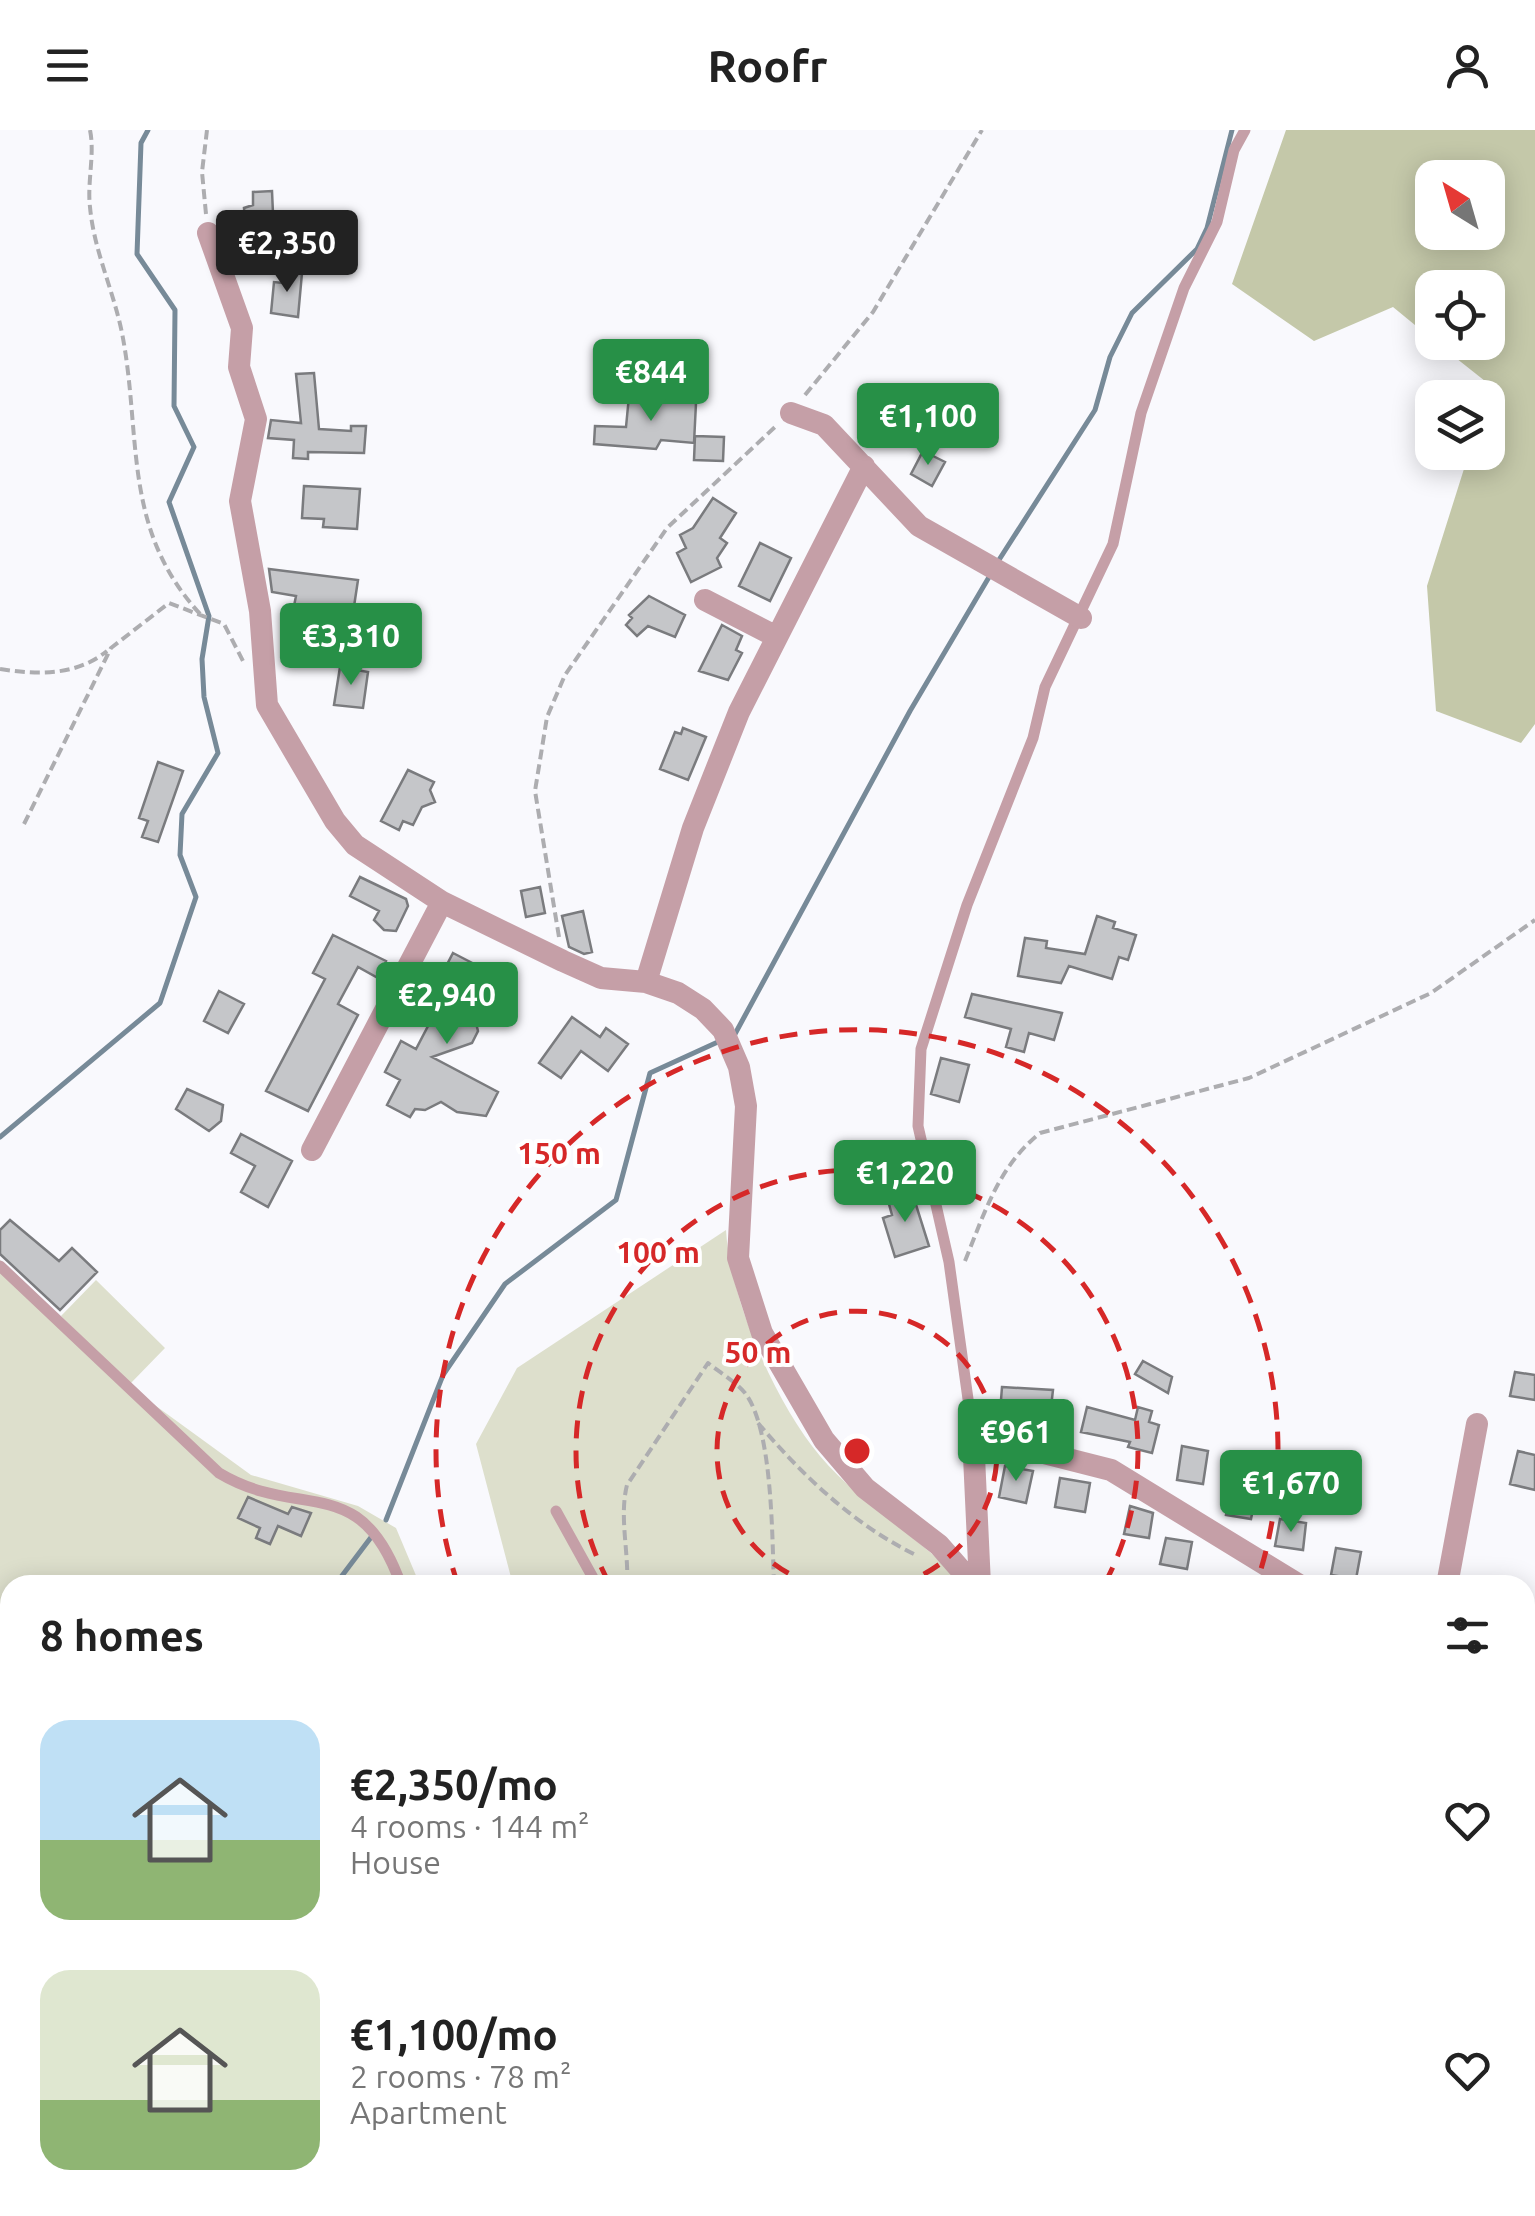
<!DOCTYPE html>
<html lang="en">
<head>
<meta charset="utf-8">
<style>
  :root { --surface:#fff; --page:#f6f6f6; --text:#222; --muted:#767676; --accent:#279047 }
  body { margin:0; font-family:Ubuntu,sans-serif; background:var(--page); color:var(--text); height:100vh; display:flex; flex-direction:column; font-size:38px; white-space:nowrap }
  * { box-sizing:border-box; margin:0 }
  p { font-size:32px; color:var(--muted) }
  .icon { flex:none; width:55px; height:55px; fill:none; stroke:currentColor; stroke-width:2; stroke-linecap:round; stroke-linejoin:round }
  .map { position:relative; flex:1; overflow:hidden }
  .drawer { position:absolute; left:0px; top:1445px; width:1535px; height:642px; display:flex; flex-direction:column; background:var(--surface); border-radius:30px 30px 0 0; box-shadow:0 5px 25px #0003 }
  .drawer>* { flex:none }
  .needle { width:65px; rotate:323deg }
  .controls { position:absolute; left:1415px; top:30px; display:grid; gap:20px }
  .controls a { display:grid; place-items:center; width:90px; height:90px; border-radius:20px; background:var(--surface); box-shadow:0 5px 25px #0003; font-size:50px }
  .price { position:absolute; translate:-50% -85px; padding:0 22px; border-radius:10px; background:var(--accent); color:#fff; font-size:32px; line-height:65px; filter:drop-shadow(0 2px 5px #0008) }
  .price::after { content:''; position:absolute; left:50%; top:60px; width:30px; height:22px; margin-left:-15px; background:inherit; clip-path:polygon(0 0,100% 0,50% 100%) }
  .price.on { background:#222; color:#fff }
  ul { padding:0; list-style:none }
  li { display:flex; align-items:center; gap:30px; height:250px; padding:0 40px }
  li span { display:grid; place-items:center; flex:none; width:280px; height:200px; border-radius:30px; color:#555 }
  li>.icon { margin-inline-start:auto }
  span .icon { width:120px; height:120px; fill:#fffc; stroke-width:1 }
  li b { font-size:42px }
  h2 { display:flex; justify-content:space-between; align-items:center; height:120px; padding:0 40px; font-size:42px }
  header { display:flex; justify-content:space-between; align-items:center; height:130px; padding:0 40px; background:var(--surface); font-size:45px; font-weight:700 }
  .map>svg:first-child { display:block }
  .green { fill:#dddfcc }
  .forest { fill:#c4c8a9; fill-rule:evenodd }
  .water { fill:#90abbf; stroke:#778a98; stroke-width:2.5 }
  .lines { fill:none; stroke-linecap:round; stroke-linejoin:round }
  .stream { stroke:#778a98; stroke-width:5 }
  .building { fill:#c5c6c9; stroke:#7a7b7e; stroke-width:2.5 }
  .path { stroke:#adadb0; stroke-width:4; stroke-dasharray:10 5; stroke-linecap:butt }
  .service { stroke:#c59fa7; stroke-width:11 }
  .minor { stroke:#c59fa7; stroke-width:22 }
  .secondary { stroke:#a9737f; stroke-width:25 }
  .ring { fill:none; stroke:#d62828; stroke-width:5; stroke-dasharray:18 12 }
  .centre { fill:#d62828; stroke:#fff; stroke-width:5 }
  .ring-label { font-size:30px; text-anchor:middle; font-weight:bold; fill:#d62828; stroke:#fff; stroke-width:8; stroke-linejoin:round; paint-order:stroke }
</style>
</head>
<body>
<header><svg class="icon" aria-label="menu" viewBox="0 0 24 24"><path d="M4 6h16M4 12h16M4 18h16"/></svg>Roofr<svg class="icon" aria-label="person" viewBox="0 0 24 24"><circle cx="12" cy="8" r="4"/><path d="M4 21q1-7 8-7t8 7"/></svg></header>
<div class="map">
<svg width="1535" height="2086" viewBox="0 0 1535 2086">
  <rect width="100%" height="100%" fill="#f9f9fd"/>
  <!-- green -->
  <path class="green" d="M726,1100c4,69 49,172 94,226 41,49 101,81 144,129h-451l-37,-141 41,-76z
    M0,1130l112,107 -51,-51 35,-36 69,68 -35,36 4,6 117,85 107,31 38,22 24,57h-410v265l-10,-11z
    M741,2078h169l-25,8h-138z"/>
  <!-- forest -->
  <path class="forest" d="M1286,0h249v594l-14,19 -85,-32 -9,-125 42,-133 19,-1 2,-67 -53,-42 51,-1v-54h-56v51l-39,-32 -79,34 -82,-57zM1432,48h56v54h-56z"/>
  <!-- water -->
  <path class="water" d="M0,1837l10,9v215l-10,-9z
    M31,2078h312l15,8h-316z"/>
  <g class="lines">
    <!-- stream -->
    <path class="stream" d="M997,433l98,-153 15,-53 22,-44 65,-64 10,-21 25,-98
      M735,904l175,-323 82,-139
      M0,1007l160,-134 36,-106 -16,-42 2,-41 36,-61 -14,-56 -2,-38 7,-43 -40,-114 25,-55 -20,-41 1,-96 -38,-56 4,-111 7,-13
      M386,1390l57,-145 62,-91 111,-84 34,-127 70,-32
      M335,1455l37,-49"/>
  </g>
  <!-- building -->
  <path class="building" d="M272,61l2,45 -28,1 -2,-29 9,-3v-13z
    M284,142l18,1 -4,44 -27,-4 3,-31 10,1z
    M314,243l5,56 32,2v-5h15l-2,27 -56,-1v7l-15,-1 1,-18 -26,-2 3,-18 30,3 -5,-49z
    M629,266l67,7 -2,40 -33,-3 -5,9 -62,-5 1,-18 31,1z
    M695,306l29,1 -1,24 -29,-1z
    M923,321l22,11 -13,24 -21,-12z
    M304,356l56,3 -3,40 -34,-2 1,-8 -22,-1z
    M713,368l23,15 -16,25 7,5 -10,15 4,9 -30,15 -14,-29 9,-5 -6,-13 13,-7z
    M760,413l31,15 -21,43 -31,-15z
    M269,439l89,11 -5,33 -59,-7 2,-10 -24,-4z
    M649,466l36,19 -10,22 -27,-11 -11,10 -11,-11 6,-7 -3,-3z
    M722,495l20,11 -6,14 6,3 -14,27 -29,-9z
    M340,537l28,5 -5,36 -29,-3z
    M683,598l23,9 -18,43 -28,-11 15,-37 6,2z
    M158,632l25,9 -25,71 -16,-5 6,-16 -9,-3z
    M408,640l26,12 -4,8 5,12 -13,5 -9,18 -10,-4 -4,9 -18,-9z
    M360,747l46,22 2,7 -12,25 -12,-1 -10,-10 5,-9 -29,-15z
    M540,757l5,26 -19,4 -5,-26z
    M583,781l9,41 -8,2 -15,-7 -7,-31z
    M1097,786l18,6 -2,6 23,7 -8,25 -9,-3 -7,22 -43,-13 -8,17 -43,-7 7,-38 22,3 -1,7 39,6z
    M333,805l53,26 -8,17 -20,-11 -20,37 20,11 -50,96 -42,-20 59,-112 -12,-6z
    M453,823l54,28 -12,23 -11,-5 -10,16 4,16 -6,12 -40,14 66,35 -12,24 -29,-4 -16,-10 -16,8 -10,-1 -5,8 -23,-12 13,-25 -15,-8 16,-31 15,8 35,-67 -10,-6z
    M219,861l25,13 -16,29 -24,-12z
    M972,864l90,19 -8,27 -25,-7 -5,19 -18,-5 5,-18 -46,-12z
    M572,887l28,20 6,-9 22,16 -20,27 -27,-20 -20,27 -22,-15z
    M941,928l28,7 -10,37 -28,-8z
    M187,959l36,16 -2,16 -12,10 -33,-22z
    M241,1004l51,27 -24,46 -27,-15 14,-26 -24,-13z
    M911,1059l18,57 -34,11 -12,-39 9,-3 -5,-18z
    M10,1090l49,41 13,-13 25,24 -37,38 -60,-56v-24z
    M1143,1231l29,16 -4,16 -33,-19z
    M1515,1242l20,3v25l-25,-4z
    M1002,1257l51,3 -3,26 -50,-3z
    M1087,1277l48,13 3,-13 14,4 -3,11 10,3 -7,28 -24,-6 2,-5 -49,-10z
    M1182,1316l26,5 -5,33 -26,-4z
    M1518,1321l17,4v35l-25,-6z
    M1005,1336l28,5 -7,32 -27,-6z
    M1060,1348l30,5 -5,29 -30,-5z
    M1231,1359l25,5 -5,25 -25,-4z
    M248,1367l40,17 4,-7 19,6 -10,23 -23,-10 -8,18 -14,-6 4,-10 -22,-10z
    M1130,1376l23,7 -4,25 -25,-4z
    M1280,1389l26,4 -3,27 -28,-4z
    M1166,1408l26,4 -5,27 -27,-5z
    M1336,1418l25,4 -5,27 -25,-4z"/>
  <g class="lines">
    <!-- path -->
    <path class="path" d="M90,0c5,24 -3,52 0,77 4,44 23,82 32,126 20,102 -1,196 79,282
      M206,84l-4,-42 5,-42
      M805,265l68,-83 109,-182
      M0,539c38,6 76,7 107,-18
      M24,694l87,-176 58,-45 55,21 19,37
      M559,807l-24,-146 12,-74 18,-42 102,-147 108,-101
      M965,1131c20,-49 33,-94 75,-128l209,-55 182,-85 104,-73
      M758,1293c45,53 97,103 160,133
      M627,1455c2,-33 -8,-68 0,-100l81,-122c11,9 28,19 37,30 28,36 27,146 29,192"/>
    <!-- service -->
    <path class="service" d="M0,1136l219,207c82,49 141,-4 182,112
      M973,1305l-24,-173 -31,-136 3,-77 46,-144 66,-167 12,-51 68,-143 28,-131 43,-125 33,-66 17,-72 11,-20
      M556,1381l41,74
      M0,1690l10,10
      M697,2086l4,-8"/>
    <!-- minor -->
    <path class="minor" d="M208,103l34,95 -3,39 17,52 -16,82 20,110 7,94 68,116 20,24 87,57 121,59 38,17 45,4 32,11 25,16 20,21 16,37 7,39 -8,152 24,75 62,107 41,48 74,57 35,40
      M791,283l33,12 95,101 162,92
      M705,470l72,37
      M646,852l47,-154 46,-116 125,-246
      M312,1020l130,-248
      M980,1455l-7,-150 138,35 188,115
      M1447,1455l30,-161
      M1525,1524h10
      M1525,1766l10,-1
      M1525,2056l10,-4
      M715,2078l8,8
      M1451,2086l21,-8"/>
    <!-- secondary -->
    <path class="secondary" d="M0,1771l10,10
      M425,2078l14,8"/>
  </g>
  <!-- distance rings -->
  <g class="ring">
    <path d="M816 1455A140 140 0 1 1 898 1455"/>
    <path d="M609 1453A281 281 0 1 1 1105 1453"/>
    <path d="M458 1455A421 421 0 1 1 1256 1455"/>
  </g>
  <circle cx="857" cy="1321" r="15" class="centre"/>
  <g class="ring-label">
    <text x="559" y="1034">150 m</text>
    <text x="658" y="1133">100 m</text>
    <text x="758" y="1233">50 m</text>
  </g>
</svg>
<div class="controls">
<a><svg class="needle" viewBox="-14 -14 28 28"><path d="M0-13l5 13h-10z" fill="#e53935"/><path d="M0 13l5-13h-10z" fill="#767676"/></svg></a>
<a><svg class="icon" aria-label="locate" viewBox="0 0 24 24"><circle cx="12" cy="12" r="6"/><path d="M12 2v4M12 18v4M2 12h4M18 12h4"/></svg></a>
<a><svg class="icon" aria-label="layers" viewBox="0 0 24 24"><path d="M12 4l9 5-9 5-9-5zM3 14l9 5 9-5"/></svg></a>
</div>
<b class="price on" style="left:287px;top:165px">€2,350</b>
<b class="price" style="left:651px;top:294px">€844</b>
<b class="price" style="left:928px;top:338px">€1,100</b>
<b class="price" style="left:351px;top:558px">€3,310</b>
<b class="price" style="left:447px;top:917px">€2,940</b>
<b class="price" style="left:905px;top:1095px">€1,220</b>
<b class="price" style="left:1016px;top:1354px">€961</b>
<b class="price" style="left:1291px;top:1405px">€1,670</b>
<section class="drawer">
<h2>8 homes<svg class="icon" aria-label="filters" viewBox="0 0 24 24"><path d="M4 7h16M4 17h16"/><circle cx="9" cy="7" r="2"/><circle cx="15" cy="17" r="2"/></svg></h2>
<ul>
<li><span style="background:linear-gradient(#bfe0f5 60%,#8fb573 0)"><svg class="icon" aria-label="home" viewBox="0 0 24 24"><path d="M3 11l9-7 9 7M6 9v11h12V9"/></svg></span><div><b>€2,350/mo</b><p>4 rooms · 144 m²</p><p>House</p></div><svg class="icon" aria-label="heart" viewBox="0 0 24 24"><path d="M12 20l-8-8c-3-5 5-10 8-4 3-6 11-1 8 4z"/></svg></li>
<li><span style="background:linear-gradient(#dfe7d0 65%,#8fb573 0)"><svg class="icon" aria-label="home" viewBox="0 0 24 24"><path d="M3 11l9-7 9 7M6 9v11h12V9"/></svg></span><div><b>€1,100/mo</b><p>2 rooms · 78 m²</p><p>Apartment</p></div><svg class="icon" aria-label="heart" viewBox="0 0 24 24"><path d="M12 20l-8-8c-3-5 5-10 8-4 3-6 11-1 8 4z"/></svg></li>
</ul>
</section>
</div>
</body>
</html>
